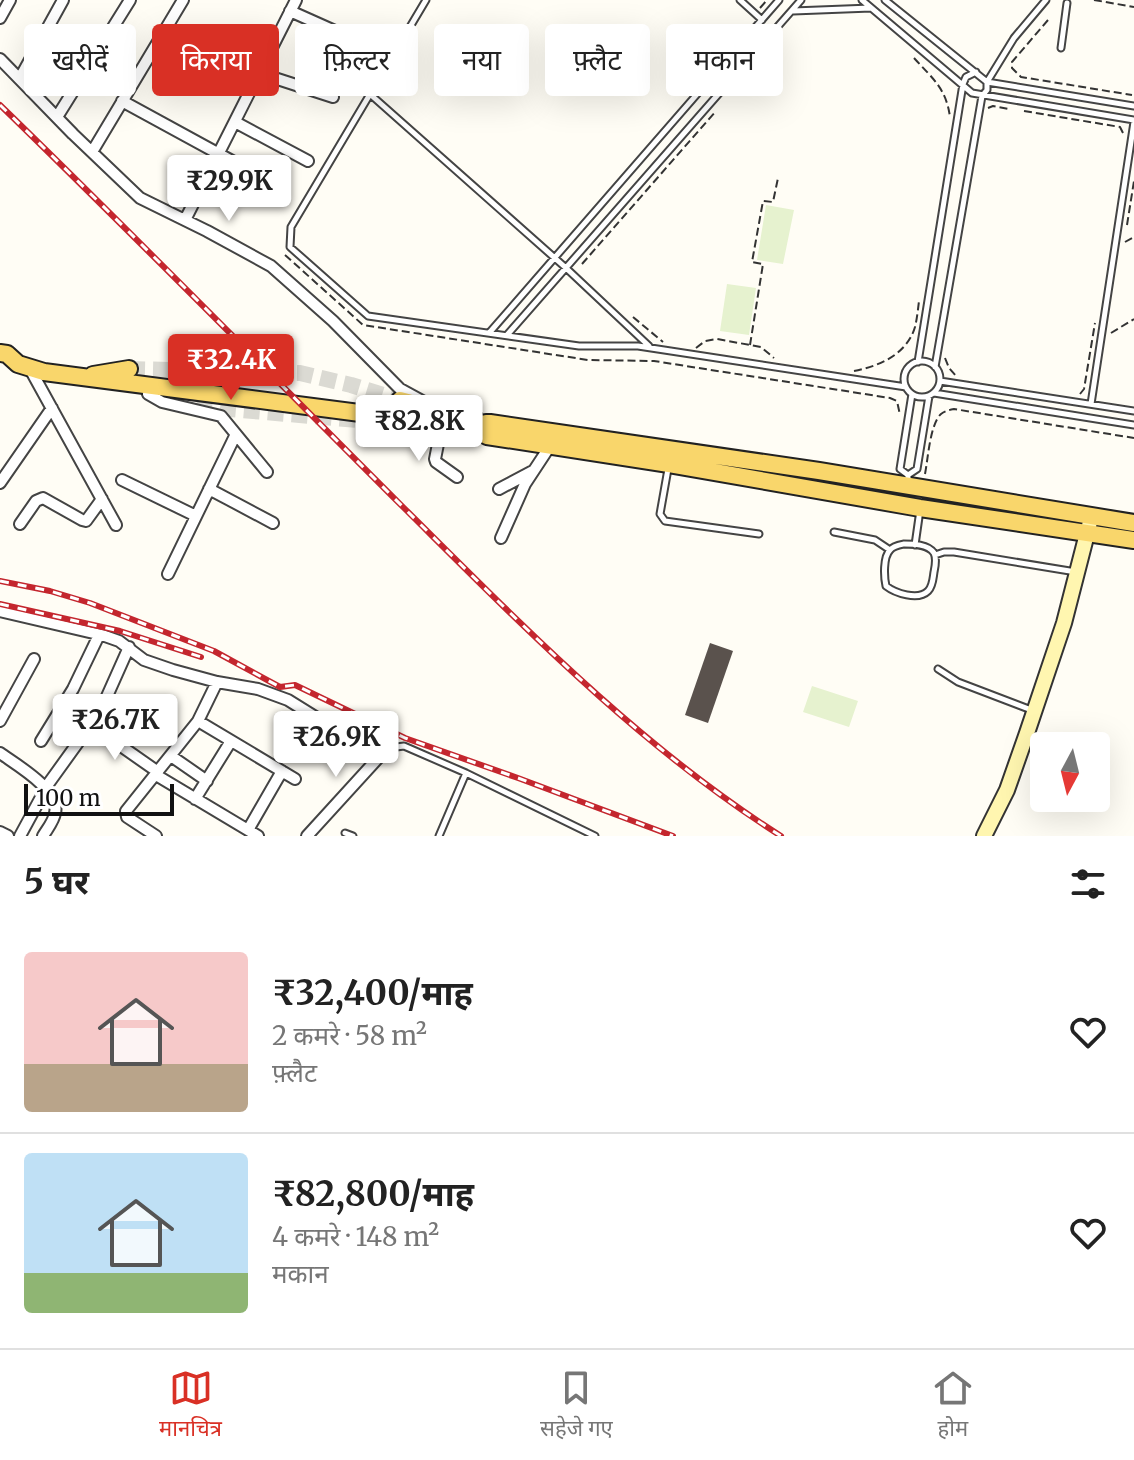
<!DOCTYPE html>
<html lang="hi">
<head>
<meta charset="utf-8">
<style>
  :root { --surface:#fff; --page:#f6f6f6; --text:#222; --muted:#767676; --line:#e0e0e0; --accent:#d93025 }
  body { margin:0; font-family:Merriweather,"Noto Sans Devanagari",serif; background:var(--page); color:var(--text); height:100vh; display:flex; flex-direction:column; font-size:30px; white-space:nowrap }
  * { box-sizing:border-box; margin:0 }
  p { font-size:26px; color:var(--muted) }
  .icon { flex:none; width:44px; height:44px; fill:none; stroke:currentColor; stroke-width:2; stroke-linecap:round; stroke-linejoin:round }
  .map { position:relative; height:836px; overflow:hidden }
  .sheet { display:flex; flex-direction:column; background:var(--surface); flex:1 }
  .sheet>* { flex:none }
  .banner { position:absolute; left:24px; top:24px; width:1086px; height:72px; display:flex; gap:16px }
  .needle { width:52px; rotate:187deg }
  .buttons { position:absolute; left:1030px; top:732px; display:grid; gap:16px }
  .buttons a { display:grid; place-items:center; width:80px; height:80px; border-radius:8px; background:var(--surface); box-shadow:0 8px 32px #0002; font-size:40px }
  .scale { position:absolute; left:24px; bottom:20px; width:150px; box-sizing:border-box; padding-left:8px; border:4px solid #111; border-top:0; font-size:22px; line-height:28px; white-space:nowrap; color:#111; -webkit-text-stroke:6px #fff; paint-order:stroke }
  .price { position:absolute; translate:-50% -68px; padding:0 18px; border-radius:8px; background:#fff; color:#222; font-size:26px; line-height:52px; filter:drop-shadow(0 2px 4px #0008) }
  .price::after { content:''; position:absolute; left:50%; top:48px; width:24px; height:18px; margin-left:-12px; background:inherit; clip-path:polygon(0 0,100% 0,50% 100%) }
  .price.selected { background:var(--accent); color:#fff }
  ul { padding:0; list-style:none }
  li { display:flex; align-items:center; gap:24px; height:200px; padding:0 24px }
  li+li { border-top:2px solid var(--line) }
  li span { display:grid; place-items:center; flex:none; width:224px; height:160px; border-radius:8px; color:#555 }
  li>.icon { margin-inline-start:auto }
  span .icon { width:96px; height:96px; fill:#fffc; stroke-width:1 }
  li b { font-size:34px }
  h2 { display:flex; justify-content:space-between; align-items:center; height:96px; padding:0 24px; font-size:34px }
  .chip { padding:0 28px; border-radius:8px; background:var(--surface); box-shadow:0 8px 32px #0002; font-size:28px; line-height:72px }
  .chip.selected { background:var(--accent); color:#fff }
  .menu { display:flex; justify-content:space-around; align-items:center; height:112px; border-top:2px solid var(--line); background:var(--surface); font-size:22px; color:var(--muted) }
  .menu a { display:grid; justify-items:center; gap:4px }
  .menu .selected { color:var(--accent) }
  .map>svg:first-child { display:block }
  .pitch { fill:#e6f2cf }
  .building { fill:#5a524d }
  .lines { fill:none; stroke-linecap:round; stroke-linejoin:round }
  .primary-tunnel { stroke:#dbdad3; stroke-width:16; stroke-dasharray:16 8; stroke-linecap:butt }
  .lane-casing { stroke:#444; stroke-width:9 }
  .street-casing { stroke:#444; stroke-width:14 }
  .secondary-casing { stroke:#333; stroke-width:18 }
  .primary-casing { stroke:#222; stroke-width:20 }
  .path { stroke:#333; stroke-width:2; stroke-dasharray:8 4; stroke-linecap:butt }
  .lane { stroke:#fff; stroke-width:5 }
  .street { stroke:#fff; stroke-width:10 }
  .secondary { stroke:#fff6b0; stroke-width:14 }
  .primary { stroke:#f9d66b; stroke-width:16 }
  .rail-casing { stroke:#c4262e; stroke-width:6 }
  .rail { stroke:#fff; stroke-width:3; stroke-dasharray:9; stroke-linecap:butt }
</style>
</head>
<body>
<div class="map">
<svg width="1134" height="836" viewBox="0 0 1134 836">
  <rect width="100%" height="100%" fill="#fffdf5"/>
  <!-- pitch -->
  <path class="pitch" d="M766,205l28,5 -11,54 -26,-4z
    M727,284l29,4 -7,47 -29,-4z
    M812,686l46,15 -9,26 -46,-15z"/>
  <!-- building -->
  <path class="building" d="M710,643l23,8 -25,72 -23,-8z"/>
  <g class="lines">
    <!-- primary-tunnel -->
    <path class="primary-tunnel" d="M129,369l171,4 51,12 49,15
      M173,398l56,11 129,11"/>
    <defs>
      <path id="lane" d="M426,0l-135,227 -1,20 78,69 211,30h59l268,41
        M740,0l22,20
        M862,0l110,93 162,27
        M885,0l102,82 147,24
        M793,11l78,-3
        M1061,48l6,-45
        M371,95l195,173 83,78
        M490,332l289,-332
        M507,335l294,-335
        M904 379a18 18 0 1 1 36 0a18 18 0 1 1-36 0Z
        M918,362l45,-278 3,-7 10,-5
        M935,367l47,-271 5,-6v-8l27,-44 32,-38
        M940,381l194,30
        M934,393l200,32
        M1091,404l43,-282
        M668,469l-8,45 5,7 94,13
        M908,475l9,-6 12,-73
        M908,481v-6l-8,-6 12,-75
        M834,532l41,8 15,10
        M904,544c9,0 24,0 30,9 3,6 1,14 0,19 -1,6 -1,14 -6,19 -10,10 -33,2 -42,-5 -2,-9 -3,-29 4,-36 3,-4 9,-5 14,-6z
        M915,545l5,-35
        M935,555l9,-3h10l122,20
        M938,669l20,13 76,29
        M381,749l23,-3 62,27 -27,63
        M466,773l129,63
        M345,833l8,3"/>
      <path id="street" d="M290,11l56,25
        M0,18l10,-18
        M205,48l54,25 74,24
        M0,59l73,75 67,64 67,33 64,35 62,55 67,68 22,12
        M20,78l43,-78
        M122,101l132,72 1,6 -10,20
        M57,117l73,-117
        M235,122l73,39
        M92,152l91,-152
        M185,220l111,-220
        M29,367l87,158
        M148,394l14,8 59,14 46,56
        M442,424l-7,35 1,3 21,15
        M122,480l74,36
        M0,483l52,-75
        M209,489l64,34
        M499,489l34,-18
        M20,524l16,-23 7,-3 39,22 4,1 16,-22
        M501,538l24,-54 25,-38
        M168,574l68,-140
        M0,611l102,24 17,6 25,19 29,10 44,12 41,7 30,11 45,28 46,19 2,2 -1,7 -73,80
        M217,682l-19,39 97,58
        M0,721l34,-62
        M91,725l67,47
        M41,741l32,-52 26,-54
        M0,753c15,11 61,37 55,60 -1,8 -8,16 -12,23
        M171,756l36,25
        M156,775l102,61
        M46,787l54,-75 29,-65
        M195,799l36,-58
        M248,830l34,-59
        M0,832l8,4
        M20,836l26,-48
        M156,836l-29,-19 -1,-6 72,-90"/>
      <path id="secondary" d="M984,836l23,-46 20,-57 37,-110 26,-101"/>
      <path id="primary" d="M0,353l7,1 11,10 26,8 431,56 12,8 182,28 251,44 214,32
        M93,375l36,-6
        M400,400l76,20
        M475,428l11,-5h4l329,48 315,52"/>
    </defs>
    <!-- lane casing -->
    <use href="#lane" class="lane-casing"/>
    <!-- street casing -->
    <use href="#street" class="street-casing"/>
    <!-- secondary casing -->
    <use href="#secondary" class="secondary-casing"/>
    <!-- primary casing -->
    <use href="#primary" class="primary-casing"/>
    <!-- path -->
    <path class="path" d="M1094,0l40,7
      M760,8l7,-8
      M1048,20l-36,42v6l9,9 111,18
      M914,58c19,21 32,30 36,59
      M988,108l5,-2 16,3
      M1024,111l96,16 4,8
      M1127,225l7,-44
      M1125,242l9,-5
      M285,255l78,70 225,35 66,1 236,37 7,3 3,14
      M582,264l134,-153
      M633,317l30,25
      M1111,333l23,-14
      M750,345l13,-81 -11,-2 11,-61 10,1 5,-24
      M696,348l9,-7 12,-2 44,8 13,11
      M945,358l4,10 7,8
      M854,371c26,-5 53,-17 61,-44 2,-8 3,-18 4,-26
      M1080,394l4,-5 11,-66
      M925,474c3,-15 5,-50 16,-60 4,-3 8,-4 13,-5l180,29"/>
    <!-- lane -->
    <use href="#lane" class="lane"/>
    <!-- street -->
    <use href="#street" class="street"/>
    <!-- secondary -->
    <use href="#secondary" class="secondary"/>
    <!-- primary -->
    <use href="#primary" class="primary"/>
    <defs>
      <path id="rail" d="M0,105c136,132 269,268 403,402 119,118 236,239 378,329
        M0,581l50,10 40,12 124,48 66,36 15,-2 110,53 113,40 155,58
        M0,604l120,27 81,26"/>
    </defs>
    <!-- rail casing -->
    <use href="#rail" class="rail-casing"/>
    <!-- rail -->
    <use href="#rail" class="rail"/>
  </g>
</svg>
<div class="buttons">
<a><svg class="needle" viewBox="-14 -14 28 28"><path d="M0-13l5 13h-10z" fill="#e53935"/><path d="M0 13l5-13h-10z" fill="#767676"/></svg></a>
</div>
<div class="scale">100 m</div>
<b class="price" style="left:229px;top:223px">₹29.9K</b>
<b class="price selected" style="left:231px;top:402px">₹32.4K</b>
<b class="price" style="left:419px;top:463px">₹82.8K</b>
<b class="price" style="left:115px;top:762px">₹26.7K</b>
<b class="price" style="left:336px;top:779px">₹26.9K</b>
<div class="banner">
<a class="chip">खरीदें</a>
<a class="chip selected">किराया</a>
<a class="chip">फ़िल्टर</a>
<a class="chip">नया</a>
<a class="chip">फ़्लैट</a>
<a class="chip">मकान</a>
</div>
</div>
<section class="sheet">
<h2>5 घर<svg class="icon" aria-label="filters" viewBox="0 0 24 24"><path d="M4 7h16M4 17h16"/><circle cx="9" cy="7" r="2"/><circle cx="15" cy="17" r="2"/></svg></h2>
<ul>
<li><span style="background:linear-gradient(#f6c9c9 70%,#b9a48a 0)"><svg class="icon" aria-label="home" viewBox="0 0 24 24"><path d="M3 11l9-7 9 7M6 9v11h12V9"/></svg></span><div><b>₹32,400/माह</b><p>2 कमरे · 58 m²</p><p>फ़्लैट</p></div><svg class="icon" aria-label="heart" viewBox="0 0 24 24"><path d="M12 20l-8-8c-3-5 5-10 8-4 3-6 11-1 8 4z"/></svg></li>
<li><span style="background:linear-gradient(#bfe0f5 75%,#8fb573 0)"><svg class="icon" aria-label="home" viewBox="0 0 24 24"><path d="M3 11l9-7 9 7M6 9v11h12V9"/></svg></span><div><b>₹82,800/माह</b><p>4 कमरे · 148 m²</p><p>मकान</p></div><svg class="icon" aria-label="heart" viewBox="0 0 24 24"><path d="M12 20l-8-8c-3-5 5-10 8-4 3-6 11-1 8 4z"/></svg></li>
</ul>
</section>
<nav class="menu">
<a class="selected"><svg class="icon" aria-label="map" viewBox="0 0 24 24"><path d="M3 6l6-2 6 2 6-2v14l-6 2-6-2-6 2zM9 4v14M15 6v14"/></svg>मानचित्र</a>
<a><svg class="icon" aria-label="saved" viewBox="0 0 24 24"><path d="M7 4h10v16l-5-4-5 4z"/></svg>सहेजे गए</a>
<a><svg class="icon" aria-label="home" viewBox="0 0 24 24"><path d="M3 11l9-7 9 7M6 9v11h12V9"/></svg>होम</a>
</nav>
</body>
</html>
